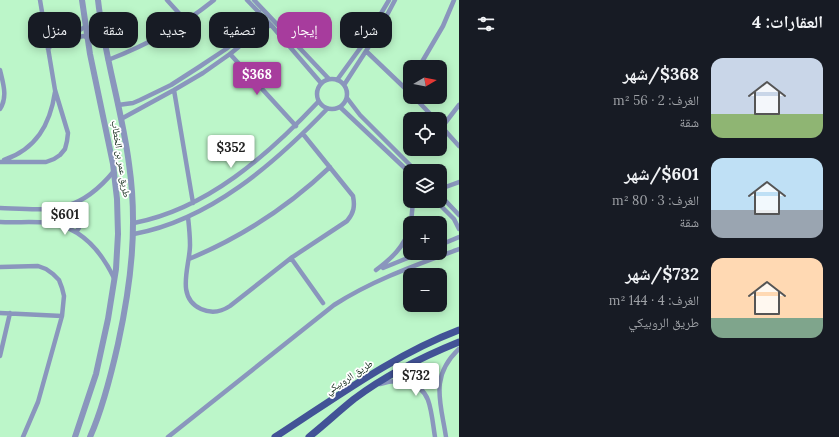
<!DOCTYPE html>
<html lang="ar">
<head>
<meta charset="utf-8">
<style>
  :root { --surface:#171b24; --page:#20242c; --text:#f1f3f6; --muted:#9ea1a6; --accent:#a73c9d }
  body { margin:0; font-family:Lora,"Noto Naskh Arabic",serif; background:var(--page); color:var(--text); direction:rtl; height:100vh; display:flex; flex-direction:column; font-size:15px; white-space:nowrap }
  * { box-sizing:border-box; margin:0 }
  p { font-size:13px; color:var(--muted) }
  .icon { flex:none; width:22px; height:22px; fill:none; stroke:currentColor; stroke-width:2; stroke-linecap:round; stroke-linejoin:round }
  .map { position:relative; flex:1; overflow:hidden; direction:ltr }
  .side { display:flex; flex-direction:column; background:var(--surface); width:380px }
  .side>* { flex:none }
  .top-card { position:absolute; left:12px; top:12px; width:380px; height:36px; direction:rtl; display:flex; gap:8px }
  .needle { width:26px; rotate:80deg }
  .fabs { position:absolute; left:403px; top:60px; display:grid; gap:8px }
  .fabs a { display:grid; place-items:center; width:44px; height:44px; border-radius:8px; background:var(--surface); box-shadow:0 2px 10px #0003; font-size:20px }
  .price { position:absolute; translate:-50% -34px; padding:0 9px; border-radius:4px; background:#fff; color:#222; font-size:13px; line-height:26px; filter:drop-shadow(0 1px 2px #0008) }
  .price::after { content:''; position:absolute; left:50%; top:24px; width:12px; height:9px; margin-left:-6px; background:inherit; clip-path:polygon(0 0,100% 0,50% 100%) }
  .price.active { background:var(--accent); color:#fff }
  ul { padding:0; list-style:none }
  li { display:flex; align-items:center; gap:12px; height:100px; padding:0 16px }
  li span { display:grid; place-items:center; flex:none; width:112px; height:80px; border-radius:12px; color:#555 }
  li>.icon { margin-inline-start:auto }
  span .icon { width:48px; height:48px; fill:#fffc; stroke-width:1 }
  li b { font-size:17px }
  h2 { display:flex; justify-content:space-between; align-items:center; height:48px; padding:0 16px; font-size:17px }
  .tag { padding:0 14px; border-radius:12px; background:var(--surface); box-shadow:0 2px 10px #0003; font-size:14px; line-height:36px }
  .tag.active { background:var(--accent); color:#fff }
  main { display:flex; flex:1; min-height:0 }
  .map>svg:first-child { display:block }
  .lines { fill:none; stroke-linecap:round; stroke-linejoin:round }
  .minor { stroke:#8a96bd; stroke-width:4.5 }
  .tertiary { stroke:#8a96bd; stroke-width:6 }
  .primary { stroke:#425296; stroke-width:7 }
  .labels { text-anchor:middle; dominant-baseline:central; stroke-width:3.5; stroke-linejoin:round; paint-order:stroke }
  .street-label { font-size:10px; fill:#112818; stroke:#fff }
</style>
</head>
<body>
<main>
<section class="side">
<h2>العقارات: 4<svg class="icon" aria-label="filters" viewBox="0 0 24 24"><path d="M4 7h16M4 17h16"/><circle cx="9" cy="7" r="2"/><circle cx="15" cy="17" r="2"/></svg></h2>
<ul>
<li><span style="background:linear-gradient(#c9d6e8 70%,#8fb573 0)"><svg class="icon" aria-label="home" viewBox="0 0 24 24"><path d="M3 11l9-7 9 7M6 9v11h12V9"/></svg></span><div><b>$368/شهر</b><p>الغرف: 2 · 56 m²</p><p>شقة</p></div></li>
<li><span style="background:linear-gradient(#bfe0f5 65%,#9aa5b1 0)"><svg class="icon" aria-label="home" viewBox="0 0 24 24"><path d="M3 11l9-7 9 7M6 9v11h12V9"/></svg></span><div><b>$601/شهر</b><p>الغرف: 3 · 80 m²</p><p>شقة</p></div></li>
<li><span style="background:linear-gradient(#ffd9b3 75%,#7fa58c 0)"><svg class="icon" aria-label="home" viewBox="0 0 24 24"><path d="M3 11l9-7 9 7M6 9v11h12V9"/></svg></span><div><b>$732/شهر</b><p>الغرف: 4 · 144 m²</p><p>طريق الروبيكي</p></div></li>
</ul>
</section>
<div class="map">
<svg width="459" height="437" viewBox="0 0 459 437">
  <rect width="100%" height="100%" fill="#bcf6c9"/>
  <g class="lines">
    <!-- minor -->
    <path class="minor" d="M167,0l19,21
      M247,0l24,25 50,58
      M254,0l75,79
      M45,30l6,4h4l25,-4 6,-4
      M48,49l5,-6 3,-2 28,-5 4,2
      M366,51l44,42
      M230,54l66,72
      M108,60c39,-15 74,-34 106,-60
      M419,67l24,-41 11,-26
      M0,70c3,13 8,27 0,39
      M317 94a15 15 0 1 1 30 0a15 15 0 1 1-30 0Z
      M337,80l24,-33 28,-47
      M344,85l33,-51 18,-34
      M404,87l6,-8
      M174,90l19,113
      M414,97l21,22
      M347,98l13,17 56,56
      M118,105l15,-2 7,-3 31,-15 28,-18 27,-18 22,-17 9,-12 2,-8
      M340,107l70,66
      M121,119l53,-29 29,-17 27,-19 27,-22 14,-7
      M440,125l19,21
      M442,127l17,-22
      M4,160c32,-11 46,-35 51,-68
      M0,162h46l8,-3 6,-4 5,-6 2,-8 1,-8 -13,-43 -15,-90
      M440,189l19,-7
      M440,195l19,20
      M436,201l18,18 5,10
      M74,204c9,8 10,19 2,28
      M0,208c52,2 78,7 114,-37
      M188,217c1,9 2,18 2,28 0,21 -15,52 11,64 11,5 20,3 29,-3l61,-48 56,-37c7,-8 8,-15 6,-25l-50,-62
      M0,222c16,1 33,-1 49,1 32,4 52,28 65,55
      M134,223c73,-14 134,-68 184,-121
      M411,223l2,-22
      M134,234c76,-14 140,-70 193,-125
      M440,245l19,-8
      M291,258l32,45
      M189,259c53,-22 99,-52 141,-92
      M0,267l38,-1 8,3 7,5 6,6 3,8 2,8 -2,20 -24,86 -15,35
      M383,268l37,-15
      M376,270c15,-11 28,-23 34,-42
      M0,313l62,3
      M0,356l10,-43
      M380,384c18,-6 40,-4 48,16 4,11 5,25 7,37
      M168,437l166,-132c39,-25 82,-40 125,-56
      M446,437c-5,-34 -17,-60 13,-88"/>
    <!-- tertiary -->
    <path class="tertiary" d="M75,437l21,-63 12,-55 8,-50 2,-35 -1,-35 -4,-35 -23,-110 -8,-54
      M90,437c13,-29 21,-62 28,-93 13,-60 20,-118 11,-180 -7,-55 -25,-109 -31,-164"/>
    <!-- primary -->
    <path class="primary" d="M275,437c59,-38 118,-82 184,-107
      M309,437c15,-12 30,-26 45,-38 32,-24 68,-42 105,-57"/>
  </g>
  <g class="labels">
    <!-- street labels -->
    <g class="street-label">
      <text transform="translate(121 159) rotate(81)">طريق عمر بن الخطاب</text>
      <text transform="translate(349 377) rotate(-33)">طريق الروبيكي</text>
    </g>
  </g>
</svg>
<div class="fabs">
<a><svg class="needle" viewBox="-14 -14 28 28"><path d="M0-13l5 13h-10z" fill="#e53935"/><path d="M0 13l5-13h-10z" fill="#9ea1a6"/></svg></a>
<a><svg class="icon" aria-label="locate" viewBox="0 0 24 24"><circle cx="12" cy="12" r="6"/><path d="M12 2v4M12 18v4M2 12h4M18 12h4"/></svg></a>
<a><svg class="icon" aria-label="layers" viewBox="0 0 24 24"><path d="M12 4l9 5-9 5-9-5zM3 14l9 5 9-5"/></svg></a>
<a>+</a>
<a>−</a>
</div>
<b class="price active" style="left:257px;top:96px">$368</b>
<b class="price" style="left:231px;top:169px">$352</b>
<b class="price" style="left:65px;top:236px">$601</b>
<b class="price" style="left:416px;top:397px">$732</b>
<div class="top-card">
<a class="tag">شراء</a>
<a class="tag active">إيجار</a>
<a class="tag">تصفية</a>
<a class="tag">جديد</a>
<a class="tag">شقة</a>
<a class="tag">منزل</a>
</div>
</div>
</main>
</body>
</html>
